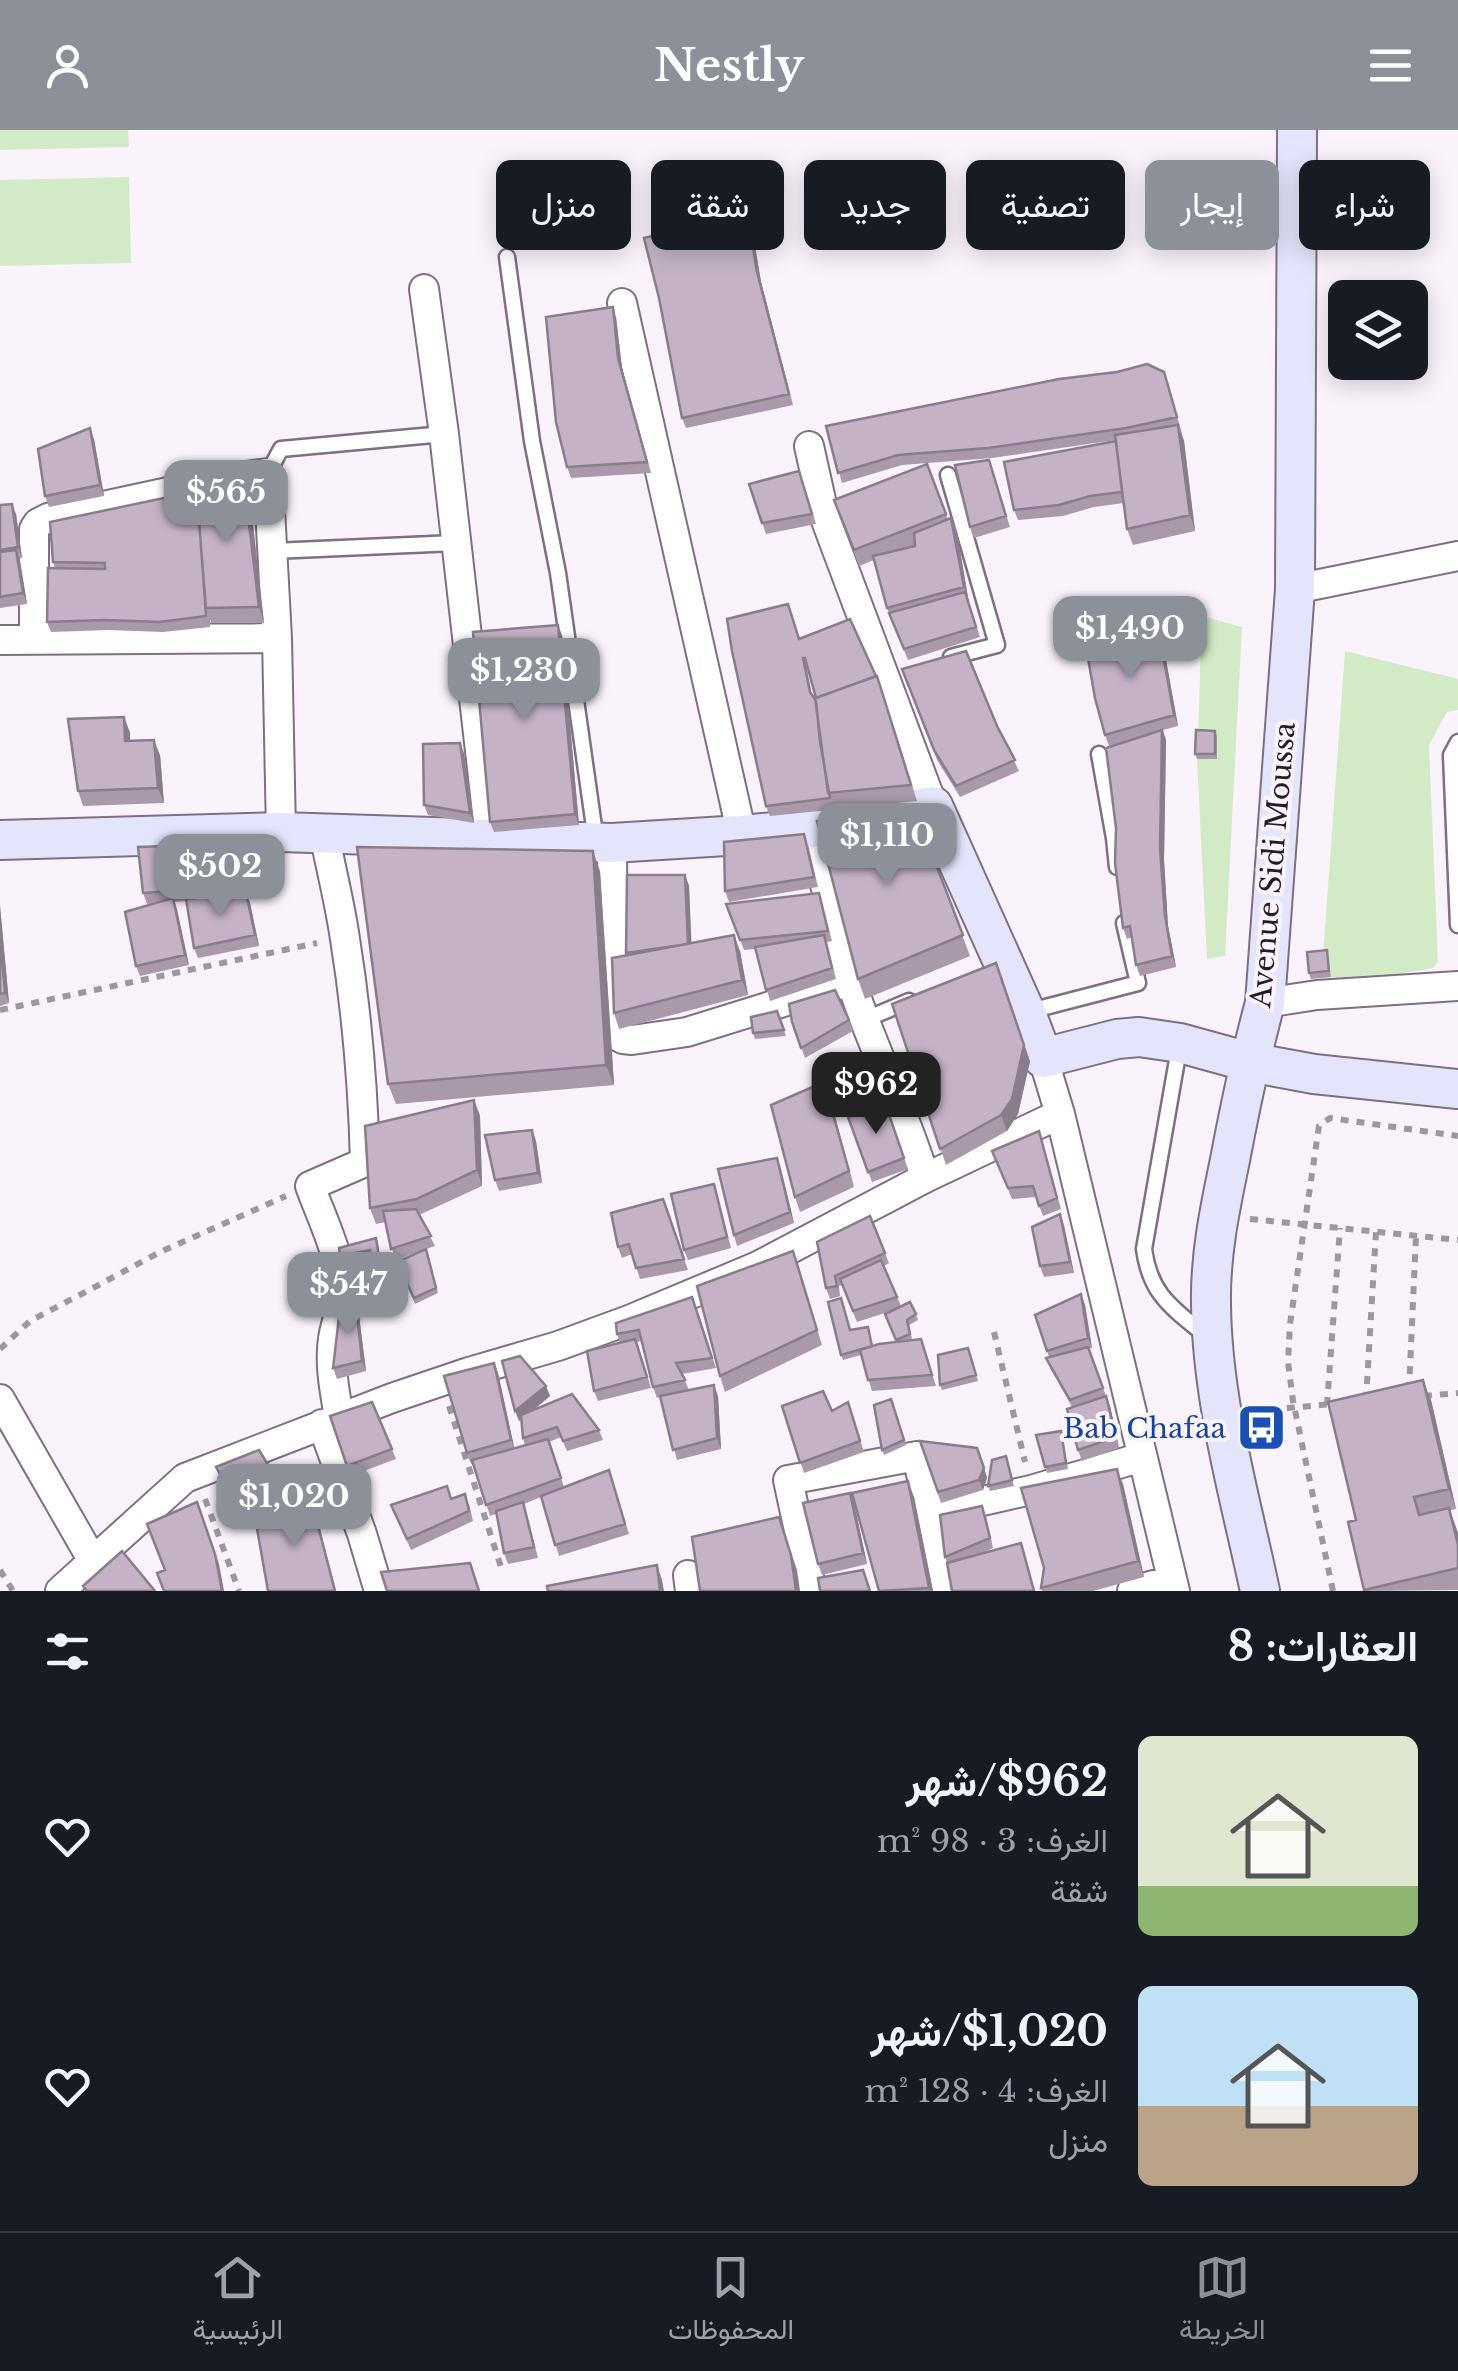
<!DOCTYPE html>
<html lang="ar">
<head>
<meta charset="utf-8">
<style>
  :root { --surface:#171b24; --page:#242831; --text:#f1f3f6; --muted:#9ea1a6; --line:#363941; --accent:#8c9099 }
  body { margin:0; font-family:"Libre Baskerville",Vazirmatn,serif; background:var(--page); color:var(--text); direction:rtl; height:100vh; display:flex; flex-direction:column; font-size:38px; white-space:nowrap }
  * { box-sizing:border-box; margin:0 }
  p { font-size:32px; color:var(--muted) }
  .icon { flex:none; width:55px; height:55px; fill:none; stroke:currentColor; stroke-width:2; stroke-linecap:round; stroke-linejoin:round }
  .map { position:relative; height:1461px; overflow:hidden; direction:ltr }
  .drawer { display:flex; flex-direction:column; background:var(--surface); flex:1 }
  .drawer>* { flex:none }
  .top-card { position:absolute; left:30px; top:30px; width:1400px; height:90px; direction:rtl; display:flex; gap:20px }
  .tools { position:absolute; left:1328px; top:150px; display:grid; gap:20px }
  .tools a { display:grid; place-items:center; width:100px; height:100px; border-radius:15px; background:var(--surface); box-shadow:0 5px 25px #0003; font-size:50px }
  .price { position:absolute; translate:-50% -85px; padding:0 22px; border-radius:20px; background:var(--accent); color:#fff; font-size:32px; line-height:65px; filter:drop-shadow(0 2px 5px #0008) }
  .price::after { content:''; position:absolute; left:50%; top:60px; width:30px; height:22px; margin-left:-15px; background:inherit; clip-path:polygon(0 0,100% 0,50% 100%) }
  .price.active { background:#222; color:#fff }
  ul { padding:0; list-style:none }
  li { display:flex; align-items:center; gap:30px; height:250px; padding:0 40px }
  li span { display:grid; place-items:center; flex:none; width:280px; height:200px; border-radius:15px; color:#555 }
  li>.icon { margin-inline-start:auto }
  span .icon { width:120px; height:120px; fill:#fffc; stroke-width:1 }
  li b { font-size:42px }
  h2 { display:flex; justify-content:space-between; align-items:center; height:120px; padding:0 40px; font-size:42px }
  .chip { padding:0 35px; border-radius:15px; background:var(--surface); box-shadow:0 5px 25px #0003; font-size:35px; line-height:90px }
  .chip.active { background:var(--accent); color:#fff }
  header { display:flex; justify-content:space-between; align-items:center; height:130px; padding:0 40px; background:var(--accent); color:#fff; font-size:45px; font-weight:700 }
  .tabs { display:flex; justify-content:space-around; align-items:center; height:140px; border-top:2px solid var(--line); background:var(--surface); font-size:28px; color:var(--muted) }
  .tabs a { display:grid; justify-items:center; gap:5px }
  .tabs .active { color:var(--accent) }
  .map>svg:first-child { display:block }
  .green { fill:#d2ebc6 }
  .lines { fill:none; stroke-linecap:round; stroke-linejoin:round }
  .lane-casing { stroke:#7e6f83; stroke-width:19 }
  .street-casing { stroke:#7e6f83; stroke-width:32 }
  .secondary-casing { stroke:#7e6f83; stroke-width:42 }
  .path { stroke:#9e97a0; stroke-width:6; stroke-dasharray:8 8; stroke-linecap:butt }
  .lane { stroke:#fff; stroke-width:14 }
  .street { stroke:#fff; stroke-width:28 }
  .secondary { stroke:#e4e5fc; stroke-width:38 }
  .wall { fill:#a999ab; fill-rule:evenodd }
  .shaded-wall { fill:#8a7d8b }
  .building { fill:#c5b2c7; stroke:#8a7d8b; stroke-width:2.5 }
  .labels { text-anchor:middle; dominant-baseline:central; stroke-width:8; stroke-linejoin:round; paint-order:stroke }
  .street-label { font-size:28px; fill:#231d25; stroke:#faf3fc }
  .transit-label { font-size:28px; fill:#164399; stroke:#faf3fc; text-anchor:end }
</style>
</head>
<body>
<header><svg class="icon" aria-label="menu" viewBox="0 0 24 24"><path d="M4 6h16M4 12h16M4 18h16"/></svg>Nestly<svg class="icon" aria-label="person" viewBox="0 0 24 24"><circle cx="12" cy="8" r="4"/><path d="M4 21q1-7 8-7t8 7"/></svg></header>
<div class="map">
<svg width="1458" height="1461" viewBox="0 0 1458 1461">
  <rect width="100%" height="100%" fill="#faf3fc"/>
  <!-- green -->
  <path class="green" d="M0,0h128l1,17 -129,3z
    M129,47l2,86 -131,3v-86z
    M1202,486l40,11 -17,329 -18,3 -10,-200h20v-23h-19z
    M1345,521l113,28v31l-11,2 -18,33 9,217 -5,6 -77,13 -25,-4 -2,-21h-6z"/>
  <g class="lines">
    <defs>
      <path id="lane" d="M507,127l25,184 26,132 38,268
        M268,343l13,-24 163,-15
        M948,345l49,170 -46,12
        M273,421l182,-8
        M1458,612l-7,13 7,170
        M1099,624l15,84 3,29
        M1030,881l108,-28 -14,-60
        M864,890l45,-19
        M1180,913l-36,206c6,45 27,58 61,86"/>
      <path id="street" d="M424,159l20,145 46,405
        M622,173l120,532
        M809,316l16,72 108,288
        M1295,459l163,-33
        M34,509v-110l4,-6 10,-5 190,-41 30,-4 9,165 4,194
        M0,510l277,-2
        M813,698c13,65 28,130 52,193 20,52 43,103 60,157
        M324,703c7,36 16,71 21,106 12,74 18,148 20,223l-55,24c12,33 31,70 32,106 1,16 -7,31 -9,47 -4,26 2,53 6,79
        M612,713l1,186 3,6 7,4 9,1 55,-8 164,-51
        M1265,873l52,-8 141,-9
        M1043,928l17,56 115,477
        M0,1269l93,162
        M322,1294l40,110 17,57
        M930,1383l101,-23 111,-33
        M688,1445l2,16
        M60,1461l125,-113 207,-80 77,-26 89,-26 71,-26 129,-54 167,-88 135,-64
        M812,1461l-24,-111 129,-24 30,135
        M1132,1461l40,-11"/>
      <path id="secondary" d="M0,710l281,-8 331,11 130,-8 71,-7 120,-22 93,207 17,45 74,-19 22,-2 41,6 69,19 65,12 144,15
        M1260,1461c-20,-94 -48,-190 -49,-287 -1,-49 9,-96 19,-144 10,-53 21,-105 35,-157l30,-414 2,-459"/>
    </defs>
    <!-- lane casing -->
    <use href="#lane" class="lane-casing"/>
    <!-- street casing -->
    <use href="#street" class="street-casing"/>
    <!-- secondary casing -->
    <use href="#secondary" class="secondary-casing"/>
    <!-- path -->
    <path class="path" d="M0,880l317,-67
      M1250,1089l208,21
      M994,1202l31,130
      M0,1219l30,-28 63,-33 67,-36 126,-56
      M1409,1260l7,-154
      M1424,1266l34,-3
      M1366,1270l10,-168
      M1327,1275l13,-177
      M449,1276l52,161
      M1255,1281l77,-7
      M205,1369l34,92
      M0,1440l13,21
      M1333,1461l-40,-190 -5,-39 2,-38 29,-198 11,-8 128,18"/>
    <!-- lane -->
    <use href="#lane" class="lane"/>
    <!-- street -->
    <use href="#street" class="street"/>
    <!-- secondary -->
    <use href="#secondary" class="secondary"/>
  </g>
  <!-- wall -->
  <path class="wall" d="M750,86l11,66 32,123 -107,23 -4,-10z
    M616,187l6,51 29,105 -80,5 -4,-11z
    M1168,253l16,58 11,90 -62,14 -6,-16 -3,-26 -30,4 -31,9 -45,4 -4,-10 102,-70 -124,18 -90,7 -60,18 -16,-57z
    M94,309l10,57 -55,11 -4,-11z
    M989,330l21,67 -36,11 -4,-11z
    M927,334l21,55 3,-1 6,15 12,70 11,34 -72,23 -21,-52 -13,-48 -15,6 -25,-66z
    M803,352l13,42 -50,10 -17,-50z
    M249,359l15,134h-53l-1,-4v8l-47,5 -55,-2 -57,2 -4,-10 8,-54 -2,-6z
    M0,375l16,9 6,44h-3l8,46 -27,4z
    M562,505l17,190 -85,7 -4,-10z
    M1162,508l16,88 -15,4 3,10 -2,120 4,66 8,41 -36,9 -4,-11 -4,-28 -5,2 -4,-11 -14,-182 -4,-11z
    M800,509l83,53 34,109 -147,15 -4,-10zM807,539h1l8,32 -4,-5z
    M902,539l95,57 22,45 -59,26 -23,-37z
    M124,587l6,16v7l30,15 4,48 -81,3 -5,-15z
    M1215,601l2,5v23h-20l-2,-5z
    M464,623l10,70 -46,-8 -4,-10z
    M922,698l48,128 -105,43 -7,-20z
    M808,715l10,42 -89,15 -4,-11z
    M236,724l6,39h4l4,10 9,43 -61,12 -4,-10 -8,-47 -12,1 15,63 -49,11 -4,-10 20,-63 -9,1 -4,-11z
    M600,741l14,214 -218,19 -8,-20z
    M685,745l4,11 2,57 49,8 8,44 -129,34 -5,-16 12,-60z
    M819,763l13,48 -5,1 9,37 -66,22 -14,-52 -12,1 -18,-46z
    M0,776l9,97 -9,3z
    M1327,820l4,27 -20,2 -2,-6z
    M892,874l138,57 -12,53 -11,17 -61,34z
    M777,881l9,25 -31,3 -2,-6z
    M849,890l4,11 -48,27 -13,-36z
    M824,952l30,105 -54,25 -5,-15z
    M474,970l6,16 2,70 -63,29 16,31 -9,3 12,44 -23,11 -18,-42 27,-12 -29,10 -10,-38 -9,2 -6,-16z
    M885,973l23,66 -36,13 -24,-65z
    M532,1000l4,11 6,42 -43,8 -4,-11z
    M1039,1001l22,78 -18,7 -7,-19 -24,2 -20,-48z
    M777,1028l17,65 -57,23 -3,-11z
    M717,1064l14,54 -43,12 -4,-10z
    M663,1069l25,71 -48,9 -8,-25 -10,4 -4,-11z
    M1060,1084l14,59 -30,4 -4,-11z
    M817,1112l68,11 4,10 -5,3 17,40 15,8 2,6 -9,5 3,14 -3,2 12,-2 15,47 -64,5 -11,-36 -18,5 -2,-5 10,-25 17,-3 5,19 23,-4 -11,-28 9,-4 -37,12 -15,-37 -3,1 1,10 -10,3 -4,-11z
    M378,1113l2,16 13,41 -37,7 3,9 7,55 -29,8 -4,-11 12,-66 -6,-45zM369,1126l1,5 -6,2 -2,-5z
    M798,1136l24,79 -97,47 -5,-16z
    M1081,1164l4,11 7,43 -4,1 22,57 9,42 -37,13 -4,-11 -6,-43 -22,-39 -4,-10 3,-1 -14,-42z
    M692,1167l24,71 -34,6 7,16 29,6 3,53 -44,11 -17,-63 -3,1 -4,-11 -11,-46 -5,1 14,46 -53,13 -4,-10 26,-48 -3,-9z
    M968,1218l10,33 -36,9 -2,-5z
    M494,1233l4,10 16,75 11,-3 -2,-7 -2,-18 -2,1 27,-35 4,10 -16,14 65,20 4,10 -36,11 -6,-14 -12,5 15,45 45,-17 20,64 -70,22 -18,-59 -17,7 14,54 -30,6 -4,-11 -8,-39 -6,2 -17,-53 -2,1 -4,-11z
    M891,1269l15,46 -22,10 -2,-5z
    M1431,1270l25,109 -6,1 8,23v57l-93,1 -17,-69 8,-2z
    M372,1272l24,57 -46,17 -3,-10z
    M848,1272l16,50 -60,21 -22,-67 50,5z
    M1061,1301l7,38 -21,4 -11,-38z
    M920,1311l57,7 10,30 -4,12 -42,13z
    M1006,1326l8,30 -24,5 -2,-5z
    M216,1337l72,31 2,5 24,3 22,85h-68l-12,-68 -8,4 -28,-49z
    M1123,1354l21,93 -51,14h-51l-1,-3z
    M850,1363l4,10 13,61 -45,11 -4,-11z
    M914,1367l19,94h-54z
    M452,1369l17,5 4,17 -62,29 -20,-45z
    M986,1386l7,32 -12,6 40,-11 4,11 -78,9 -2,-6z"/>
  <!-- shaded-wall -->
  <path class="shaded-wall" d="M746,76l4,10 11,66 32,123 -36,-133z
    M613,177l3,10 6,51 29,105 -33,-115z
    M1178,295l6,16 11,90 -5,-16z
    M90,298l4,11 10,57 -4,-11z
    M243,344l6,15 15,134 -5,-16z
    M12,374l4,10 6,44 -4,-11z
    M951,388l6,15 12,70 -5,-16z
    M16,420l4,10 7,44 -4,-11z
    M558,495l4,10 17,190 -4,-11z
    M1158,498l4,10 16,88 -4,-11z
    M124,587l6,16v23l-5,-15z
    M1162,600l4,10 -2,120 4,66 8,41 -4,-11 -7,-40 -5,-67z
    M154,610l6,15 4,48 -6,-15z
    M460,613l4,10 10,70 -4,-10z
    M232,714l4,10 6,43 -4,-11z
    M593,721l7,20 14,214 -8,-20z
    M685,745l4,11 3,68 -4,-10z
    M246,763l4,10 9,43 -4,-11z
    M173,768l4,11 12,56 -4,-10z
    M0,776l9,97 -4,-10 -5,-58z
    M734,805l6,16 8,44 -6,-15z
    M996,833l34,98 -12,53 -11,17 -6,-16z
    M824,952l6,16 24,89 -5,-16z
    M474,970l6,16 2,70 -5,-16z
    M532,1000l4,11 6,42 -4,-10z
    M777,1028l4,11 13,54 -4,-11z
    M1060,1084l4,11 10,48 -4,-11z
    M1081,1164l4,11 7,43 -4,-10z
    M356,1175l3,11 7,55 -4,-10z
    M494,1233l4,10 17,78 -4,-11z
    M1423,1250l8,20 25,109 -7,-20z
    M714,1255l4,11 3,53 -4,-11z
    M546,1256l4,10 -31,25 -4,-10z
    M1106,1266l4,10 9,42 -3,-11z
    M984,1338l3,10 -4,12 -4,-10z
    M1117,1339l6,15 21,93 -6,-16z
    M908,1351l6,16 19,94h-2l-2,-3z
    M850,1363l4,10 13,61 -4,-11z
    M197,1372l22,62 5,27h-2z
    M1449,1378l9,25v12z
    M779,1387l18,53 3,21h-4z
    M657,1435l5,15 2,11h-4z"/>
  <!-- building -->
  <path class="building" d="M746,76l11,66 32,122 -107,24 -23,-120 -15,-60 61,-14z
    M613,177l5,51 29,104 -80,5 -11,-45 -10,-105z
    M1147,234l17,8 13,45 -51,11 -138,20 -90,7 -60,18 -12,-47 233,-47 58,-7z
    M1178,295l12,90 -63,14 -12,-94z
    M90,298l10,57 -55,11 -7,-47z
    M1116,311l6,51 -32,4 -31,9 -45,5 -10,-48z
    M989,330l17,56 -36,11 -15,-62z
    M927,334l19,50 -92,36 -20,-50z
    M799,341l13,43 -50,9 -13,-39z
    M243,344l16,133 -53,1 -10,-123z
    M197,361l9,125 -47,6 -55,-2 -57,2 1,-54 57,1v-6l-52,-1 -3,-40z
    M12,374l6,43 -18,3v-45z
    M951,388l13,69 -77,21 -14,-52 42,-10 -1,-13z
    M16,420l7,43 -23,4v-45z
    M965,462l11,35 -72,22 -15,-36z
    M788,474l11,35 51,-20 26,57 -60,22 -11,-40h-2l7,34 6,9 4,41 10,56 -64,8 -34,-155 -5,-32z
    M558,495l17,189 -85,8 -17,-190z
    M1158,498l16,87 -69,20 -10,-37 -9,-51z
    M966,521l31,75 18,34 -59,26 -22,-36 -32,-81z
    M877,546l34,109 -83,8 -13,-95z
    M124,587l1,24 29,-1 4,48 -80,3 -10,-72z
    M1162,600l-2,119 5,67 7,40 -36,9 -6,-39 -7,2 -8,-65 1,-35 -10,-80z
    M1196,600l19,1v23h-20z
    M460,613l10,70 -46,-8 -1,-61z
    M889,677l33,21 41,107 -105,44 -41,-158z
    M804,704l10,43 -89,14 -1,-49z
    M232,714l6,42 -95,7 -5,-46z
    M357,717l236,4 13,214 -218,19z
    M627,745h58l3,69 -62,9z
    M246,763l9,42 -61,13 -8,-49z
    M819,763l9,38 -88,9 -14,-36z
    M173,768l12,57 -49,11 -11,-54z
    M0,805l5,58 -5,1z
    M734,805l8,45 -128,33 -2,-55z
    M824,805l8,33 -66,22 -11,-43z
    M1327,820l2,21 -20,2 -2,-21z
    M996,833l28,82 -12,54 -11,16 -61,34 -48,-145z
    M835,860l14,30 -48,28 -9,-26 -3,-18z
    M777,881l7,19 -31,3 -2,-16z
    M824,952l25,89 -54,26 -24,-92z
    M474,970l3,70 -60,29 -47,9 -5,-82z
    M885,973l19,55 -36,14 -20,-55z
    M532,1000l6,43 -43,7 -10,-45z
    M1039,1001l18,67 -18,8 -6,-20 -25,2 -16,-37z
    M777,1028l13,54 -56,23 -16,-66z
    M714,1054l13,53 -43,13 -13,-56z
    M663,1069l21,60 -48,9 -7,-24 -11,3 -7,-34z
    M416,1079l15,27 -40,13 -8,-38z
    M1060,1084l10,48 -30,4 -8,-39z
    M870,1086l15,37 -50,23 2,10 -11,2 -9,-46z
    M376,1108l3,19 -10,1 1,-8 -30,6 -1,-8z
    M426,1119l10,39 -22,10 -17,-36z
    M793,1121l24,79 -97,46 -23,-90z
    M360,1122l4,11 17,-4 8,31 -45,8 -5,-41z
    M881,1130l16,37 -44,14 -13,-32z
    M1081,1164l7,44 -41,13 -12,-36z
    M692,1167l20,61 -36,5 9,17 -32,7 -14,-57 -22,4 -1,-11z
    M841,1168l9,32 18,-3 4,19 -31,9 -13,-53z
    M341,1170l15,5 6,56 -29,7z
    M910,1172l6,12 -9,6 3,14 -14,6 -11,-26z
    M635,1209l12,38 -53,14 -7,-40z
    M921,1209l11,36 -64,5 -8,-30 19,-6z
    M1088,1217l15,41 -33,12 -24,-42z
    M968,1218l8,27 -36,10 -2,-30z
    M520,1226l26,30 -31,25 -13,-50z
    M494,1233l17,77 -44,13 -23,-77z
    M1423,1250l26,109 -35,8 5,18 30,-7 9,37v23l-94,22 -16,-68 8,-2 -28,-118z
    M714,1255l3,53 -44,12 -13,-54z
    M823,1261l9,20 16,-9 12,39 -60,22 -18,-57z
    M572,1264l27,36 -36,11 -6,-14 -34,11 -2,-23z
    M1106,1266l10,41 -38,13 -11,-41z
    M891,1269l13,41 -22,10 -8,-45z
    M372,1272l20,47 -45,17 -17,-50z
    M1061,1301l5,32 -21,4 -9,-32z
    M548,1309l13,39 -75,27 -14,-45z
    M920,1311l57,7 7,20 -5,12 -41,12z
    M259,1320l29,48 -44,18 -28,-49z
    M1006,1326l6,24 -24,6 4,-26z
    M1117,1339l21,92 -97,27 3,-20 -23,-80z
    M609,1340l16,54 -70,21 -14,-49z
    M908,1351l21,107 -50,3 -27,-98z
    M447,1356l4,13 14,-5 4,17 -62,28 -16,-34z
    M850,1363l13,60 -45,11 -15,-61z
    M310,1365l25,96h-67l-13,-74z
    M197,1372l18,52 7,37h-58l-7,-18 8,-3 -18,-46z
    M523,1372l11,45 -30,6 -8,-42z
    M982,1376l8,32 -45,19 -5,-42z
    M779,1387l12,38 5,36h-96l-8,-54z
    M1021,1413l13,48h-82l-5,-28z
    M122,1421l33,40h-68l-4,-5z
    M470,1433l9,28h-92l-6,-19z
    M657,1435l3,26h-112l-1,-5z
    M863,1440l7,21h-50l-2,-13z"/>
  <!-- icons -->
  <defs>
    <symbol id="bus-square" viewBox="-11 -11 22 22"><rect x="-9" y="-9" width="18" height="18" rx="4" fill="#1a4fb4" stroke="#faf3fc"/><path d="M-5-6H5V4H4V6H2V4H-2V6H-4V4H-5ZM-3.5-4V0h7V-4ZM-3.5 1.2v1.5H-2V1.2ZM2 1.2v1.5H3.5V1.2Z" fill="#fff"/></symbol>
  </defs>
  <g fill-rule="evenodd">
    <use href="#bus-square" x="1234" y="1270" width="55" height="55"/>
  </g>
  <g class="labels">
    <!-- street labels -->
    <g class="street-label">
      <text transform="translate(1273 735) rotate(-85)">Avenue Sidi Moussa</text>
    </g>
    <!-- transit labels -->
    <g class="transit-label">
      <text x="1226" y="1298">Bab Chafaa</text>
    </g>
  </g>
</svg>
<div class="tools">
<a><svg class="icon" aria-label="layers" viewBox="0 0 24 24"><path d="M12 4l9 5-9 5-9-5zM3 14l9 5 9-5"/></svg></a>
</div>
<b class="price" style="left:226px;top:415px">$565</b>
<b class="price" style="left:1130px;top:551px">$1,490</b>
<b class="price" style="left:524px;top:593px">$1,230</b>
<b class="price" style="left:887px;top:758px">$1,110</b>
<b class="price" style="left:220px;top:789px">$502</b>
<b class="price active" style="left:876px;top:1007px">$962</b>
<b class="price" style="left:348px;top:1207px">$547</b>
<b class="price" style="left:294px;top:1419px">$1,020</b>
<div class="top-card">
<a class="chip">شراء</a>
<a class="chip active">إيجار</a>
<a class="chip">تصفية</a>
<a class="chip">جديد</a>
<a class="chip">شقة</a>
<a class="chip">منزل</a>
</div>
</div>
<section class="drawer">
<h2>العقارات: 8<svg class="icon" aria-label="filters" viewBox="0 0 24 24"><path d="M4 7h16M4 17h16"/><circle cx="9" cy="7" r="2"/><circle cx="15" cy="17" r="2"/></svg></h2>
<ul>
<li><span style="background:linear-gradient(#dfe7d0 75%,#8fb573 0)"><svg class="icon" aria-label="home" viewBox="0 0 24 24"><path d="M3 11l9-7 9 7M6 9v11h12V9"/></svg></span><div><b>$962/شهر</b><p>الغرف: 3 · 98 m²</p><p>شقة</p></div><svg class="icon" aria-label="heart" viewBox="0 0 24 24"><path d="M12 20l-8-8c-3-5 5-10 8-4 3-6 11-1 8 4z"/></svg></li>
<li><span style="background:linear-gradient(#bfe0f5 60%,#b9a48a 0)"><svg class="icon" aria-label="home" viewBox="0 0 24 24"><path d="M3 11l9-7 9 7M6 9v11h12V9"/></svg></span><div><b>$1,020/شهر</b><p>الغرف: 4 · 128 m²</p><p>منزل</p></div><svg class="icon" aria-label="heart" viewBox="0 0 24 24"><path d="M12 20l-8-8c-3-5 5-10 8-4 3-6 11-1 8 4z"/></svg></li>
</ul>
</section>
<nav class="tabs">
<a class="active"><svg class="icon" aria-label="map" viewBox="0 0 24 24"><path d="M3 6l6-2 6 2 6-2v14l-6 2-6-2-6 2zM9 4v14M15 6v14"/></svg>الخريطة</a>
<a><svg class="icon" aria-label="saved" viewBox="0 0 24 24"><path d="M7 4h10v16l-5-4-5 4z"/></svg>المحفوظات</a>
<a><svg class="icon" aria-label="home" viewBox="0 0 24 24"><path d="M3 11l9-7 9 7M6 9v11h12V9"/></svg>الرئيسية</a>
</nav>
</body>
</html>
